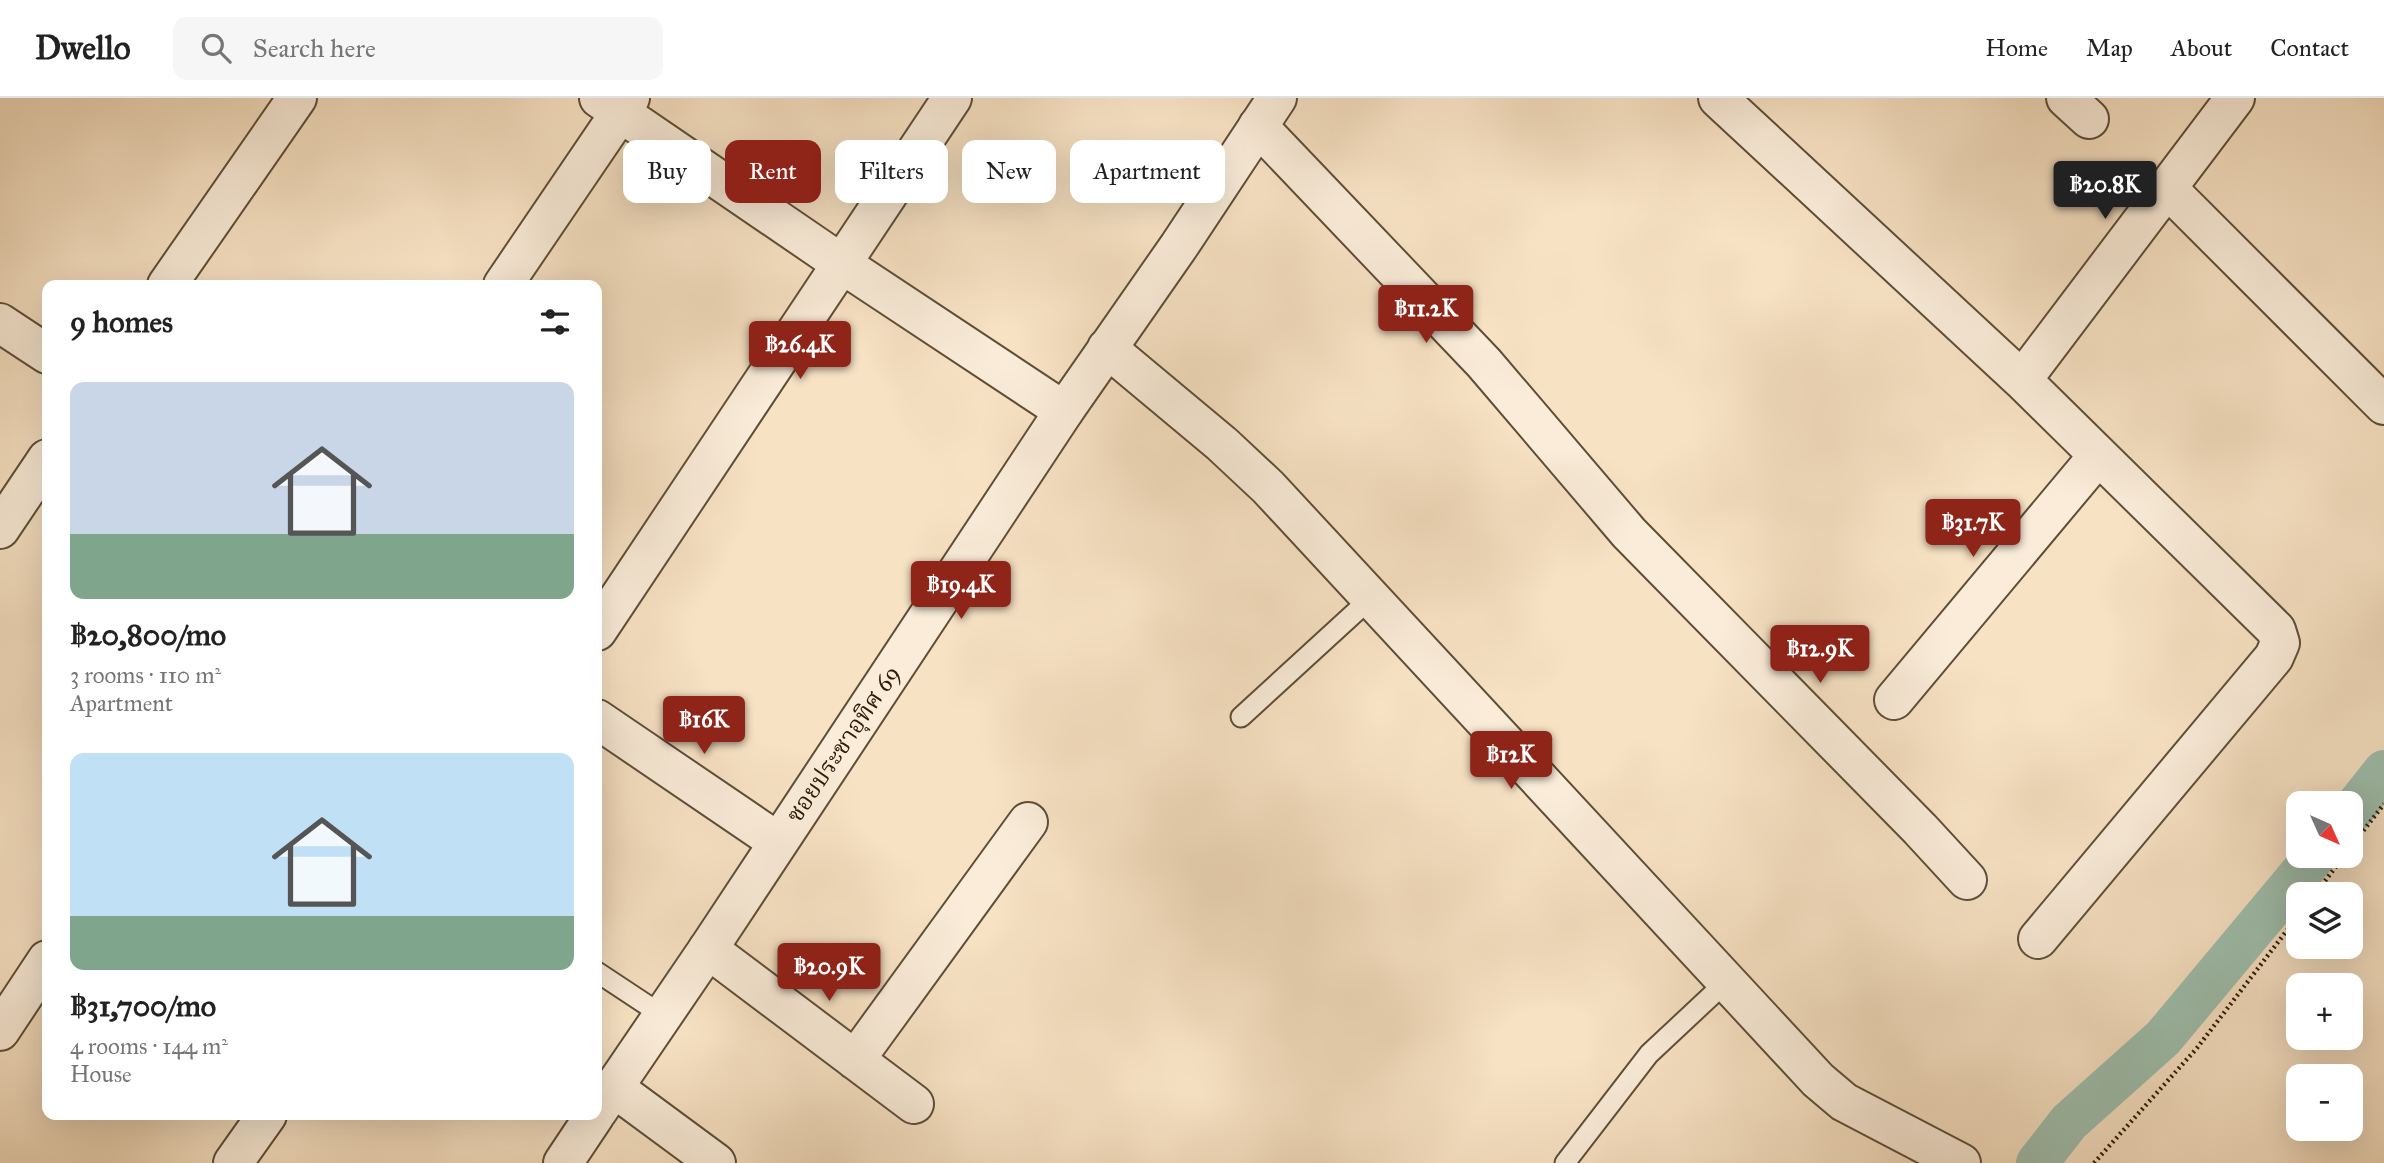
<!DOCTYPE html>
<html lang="en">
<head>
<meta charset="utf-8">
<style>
  :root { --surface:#fff; --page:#f6f6f6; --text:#222; --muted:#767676; --line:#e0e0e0; --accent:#8f2418 }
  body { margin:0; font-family:"IM FELL Great Primer","Noto Serif Thai",serif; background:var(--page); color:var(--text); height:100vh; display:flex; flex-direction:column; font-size:26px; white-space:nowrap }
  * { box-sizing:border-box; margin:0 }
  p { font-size:23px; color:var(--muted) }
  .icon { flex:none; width:38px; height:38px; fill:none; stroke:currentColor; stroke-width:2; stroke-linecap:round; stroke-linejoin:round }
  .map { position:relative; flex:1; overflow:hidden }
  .details { position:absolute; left:42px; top:182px; width:560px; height:840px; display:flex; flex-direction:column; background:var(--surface); border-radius:14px; box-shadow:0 7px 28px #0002 }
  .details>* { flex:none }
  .guide { position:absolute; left:623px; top:42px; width:665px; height:63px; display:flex; gap:14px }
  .needle { width:46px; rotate:135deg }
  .buttons { position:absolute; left:2286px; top:693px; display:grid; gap:14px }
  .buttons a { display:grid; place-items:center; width:77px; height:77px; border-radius:14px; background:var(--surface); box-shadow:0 7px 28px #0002; font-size:35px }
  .price { position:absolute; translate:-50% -60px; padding:0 16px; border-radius:7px; background:var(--accent); color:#fff; font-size:23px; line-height:46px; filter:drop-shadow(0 2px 4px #0008) }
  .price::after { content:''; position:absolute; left:50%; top:42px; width:21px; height:16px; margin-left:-10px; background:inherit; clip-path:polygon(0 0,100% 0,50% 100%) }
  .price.on { background:#222; color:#fff }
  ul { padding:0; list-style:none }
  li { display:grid; align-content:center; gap:14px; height:371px; padding:0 28px }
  li span { display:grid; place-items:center; height:217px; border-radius:14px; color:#555 }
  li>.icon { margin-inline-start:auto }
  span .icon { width:126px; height:126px; fill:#fffc; stroke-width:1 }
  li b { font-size:30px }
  h2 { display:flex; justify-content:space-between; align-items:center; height:84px; padding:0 28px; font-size:30px }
  .tag { padding:0 24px; border-radius:14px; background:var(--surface); box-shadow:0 7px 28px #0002; font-size:24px; line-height:63px }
  .tag.on { background:var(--accent); color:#fff }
  header { display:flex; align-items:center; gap:42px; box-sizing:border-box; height:98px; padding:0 35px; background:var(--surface); border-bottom:2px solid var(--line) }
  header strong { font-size:33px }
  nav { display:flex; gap:38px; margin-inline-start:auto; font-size:24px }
  .search { width:490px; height:63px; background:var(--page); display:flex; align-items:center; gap:18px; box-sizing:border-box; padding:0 24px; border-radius:14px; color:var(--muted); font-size:26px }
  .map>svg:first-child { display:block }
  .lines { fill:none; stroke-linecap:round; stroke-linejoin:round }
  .canal { stroke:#9ebfae; stroke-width:42 }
  .service-casing { stroke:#5e4e38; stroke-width:23 }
  .minor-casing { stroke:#5e4e38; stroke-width:42 }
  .tertiary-casing { stroke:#5e4e38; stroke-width:42 }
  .path { stroke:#2b1d09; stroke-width:4.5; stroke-dasharray:2 3.5; stroke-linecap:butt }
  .service { stroke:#faecd9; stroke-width:19 }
  .minor { stroke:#faecd9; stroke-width:38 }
  .tertiary { stroke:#faecd9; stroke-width:38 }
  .labels { text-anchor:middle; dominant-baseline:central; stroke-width:7; stroke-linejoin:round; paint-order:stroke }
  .street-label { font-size:24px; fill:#2b1d09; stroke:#faecd9 }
</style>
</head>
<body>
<header>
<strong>Dwello</strong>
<div class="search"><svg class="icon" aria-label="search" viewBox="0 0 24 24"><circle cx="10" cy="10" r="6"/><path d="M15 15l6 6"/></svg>Search here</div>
<nav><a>Home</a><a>Map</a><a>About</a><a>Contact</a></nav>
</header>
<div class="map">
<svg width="2384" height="1065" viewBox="0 0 2384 1065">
  <rect width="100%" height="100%" fill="#f7e2c4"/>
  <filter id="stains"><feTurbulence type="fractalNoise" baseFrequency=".00286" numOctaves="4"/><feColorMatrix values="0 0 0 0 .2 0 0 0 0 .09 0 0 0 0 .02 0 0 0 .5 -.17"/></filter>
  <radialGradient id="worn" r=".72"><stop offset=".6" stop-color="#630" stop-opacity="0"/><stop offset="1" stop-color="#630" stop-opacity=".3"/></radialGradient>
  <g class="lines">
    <!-- canal -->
    <path class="canal" d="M2350,716l34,-43
      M2037,1065l32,-41 94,-84 152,-182"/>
    <defs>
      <path id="service" d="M1241,619l131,-120
        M597,874l65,43
        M1565,1065l84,-109 78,-73"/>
      <path id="minor" d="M599,0l243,166 222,147
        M1718,0l304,282 254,250 4,13 -6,14 -236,282
        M2066,0l23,21
        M1258,28l226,237 145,170 291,296 47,51
        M2167,90l217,217
        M167,187l130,-187
        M503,187l127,-187
        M0,225l47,31
        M1107,250l115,96 46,43 550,593 26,22 117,61
        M2022,282l213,-282
        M0,431l47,-70
        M597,533l355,-533
        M1894,602l204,-244
        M597,621l181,123
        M708,851l206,155
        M0,933l47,-71
        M855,962l173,-238
        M613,989l103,76
        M233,1065l34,-48"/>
      <path id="tertiary" d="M597,1014l111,-163 356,-538 115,-165 98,-148
        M563,1065l32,-48"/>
    </defs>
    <!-- service casing -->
    <use href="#service" class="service-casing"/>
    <!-- minor casing -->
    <use href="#minor" class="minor-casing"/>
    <!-- tertiary casing -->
    <use href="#tertiary" class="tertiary-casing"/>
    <!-- path -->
    <path class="path" d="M2350,750l34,-44
      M2315,796l29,-38
      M2094,1065l103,-115 101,-132"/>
    <!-- service -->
    <use href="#service" class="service"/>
    <!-- minor -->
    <use href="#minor" class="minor"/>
    <!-- tertiary -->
    <use href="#tertiary" class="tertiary"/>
  </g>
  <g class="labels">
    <!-- street labels -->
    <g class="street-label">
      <text transform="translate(843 646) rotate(-56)">ซอยประชาอุทิศ 69</text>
    </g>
  </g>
  <rect width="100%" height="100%" filter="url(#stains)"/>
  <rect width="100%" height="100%" fill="url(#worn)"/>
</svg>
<div class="buttons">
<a><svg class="needle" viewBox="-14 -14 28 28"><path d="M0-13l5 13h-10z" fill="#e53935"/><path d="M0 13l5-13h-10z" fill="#767676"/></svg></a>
<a><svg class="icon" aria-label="layers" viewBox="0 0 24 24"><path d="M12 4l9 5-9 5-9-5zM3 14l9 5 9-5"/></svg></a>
<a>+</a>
<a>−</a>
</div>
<b class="price on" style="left:2105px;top:123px">฿20.8K</b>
<b class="price" style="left:1426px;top:247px">฿11.2K</b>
<b class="price" style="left:800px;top:283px">฿26.4K</b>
<b class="price" style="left:1973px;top:461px">฿31.7K</b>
<b class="price" style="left:961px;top:523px">฿19.4K</b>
<b class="price" style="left:1820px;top:587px">฿12.9K</b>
<b class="price" style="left:704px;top:658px">฿16K</b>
<b class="price" style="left:1511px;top:693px">฿12K</b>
<b class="price" style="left:829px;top:905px">฿20.9K</b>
<div class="guide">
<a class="tag">Buy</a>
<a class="tag on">Rent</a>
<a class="tag">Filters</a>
<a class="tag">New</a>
<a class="tag">Apartment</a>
</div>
<section class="details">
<h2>9 homes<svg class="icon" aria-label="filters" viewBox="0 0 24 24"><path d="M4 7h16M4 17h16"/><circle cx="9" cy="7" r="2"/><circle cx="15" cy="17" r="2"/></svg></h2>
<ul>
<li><span style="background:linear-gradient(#c9d6e8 70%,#7fa58c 0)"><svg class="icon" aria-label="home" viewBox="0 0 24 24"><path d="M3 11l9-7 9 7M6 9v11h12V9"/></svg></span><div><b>฿20,800/mo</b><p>3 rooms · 110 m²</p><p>Apartment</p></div></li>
<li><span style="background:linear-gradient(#bfe0f5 75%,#7fa58c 0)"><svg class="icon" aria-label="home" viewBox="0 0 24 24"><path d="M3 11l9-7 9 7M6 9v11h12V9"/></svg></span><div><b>฿31,700/mo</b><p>4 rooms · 144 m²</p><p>House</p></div></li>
</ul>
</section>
</div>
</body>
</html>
